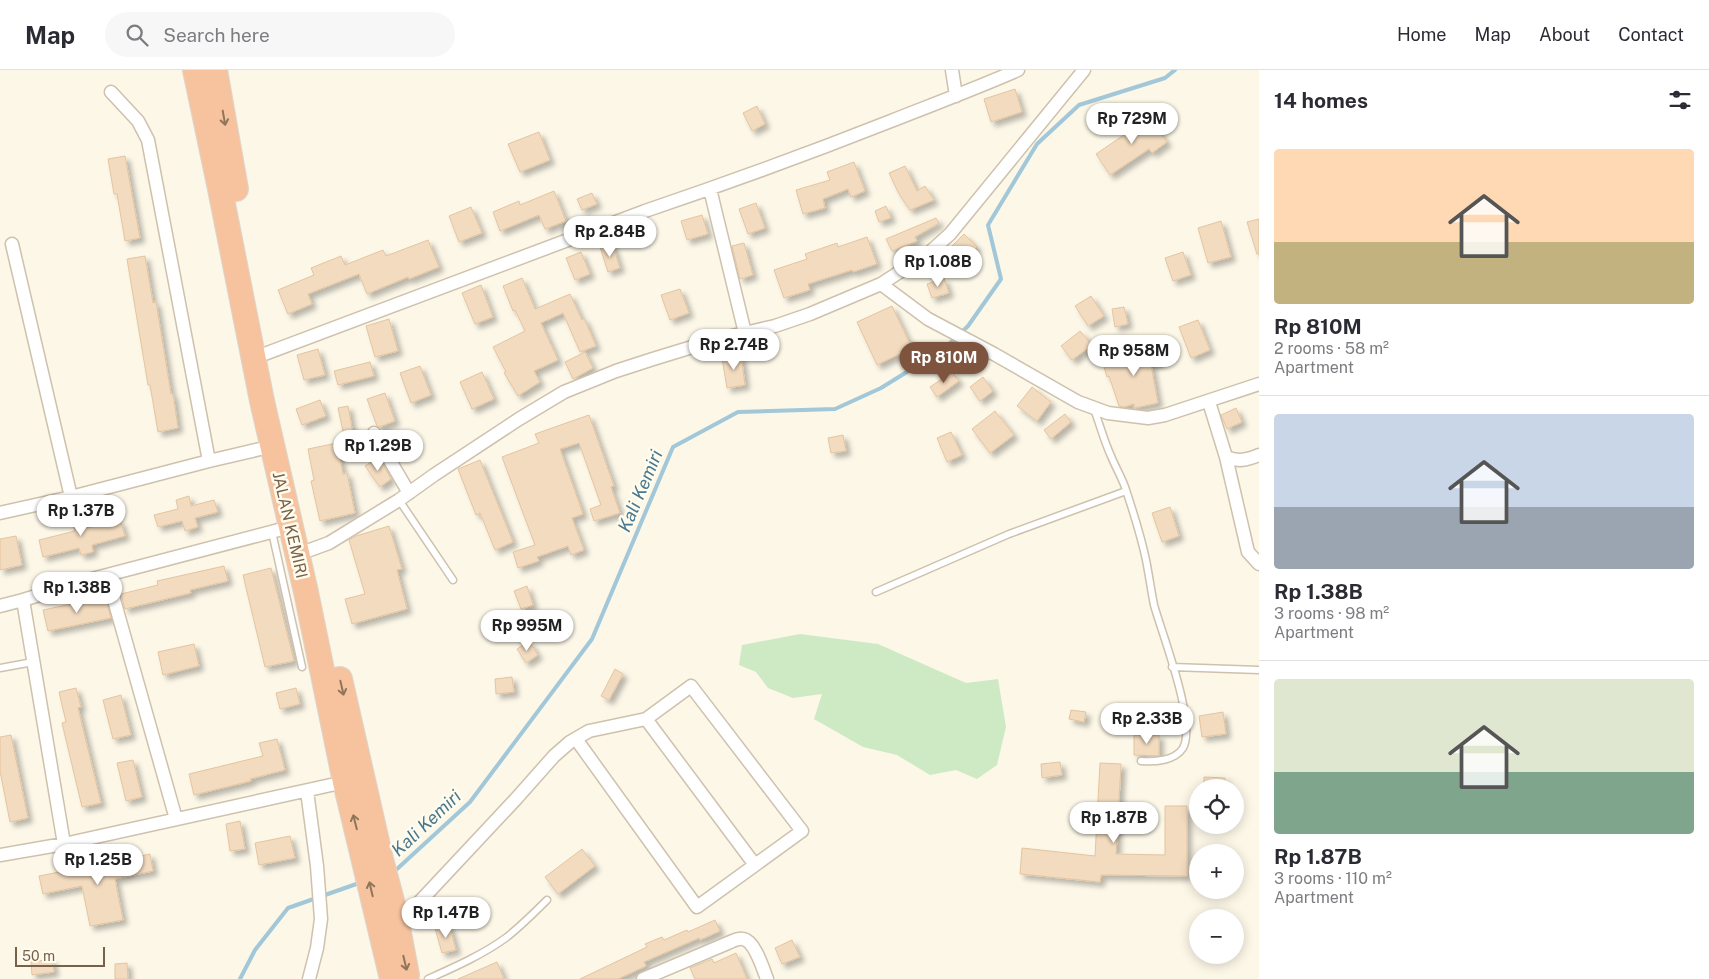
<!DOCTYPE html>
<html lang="en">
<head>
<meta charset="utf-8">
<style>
  :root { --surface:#fff; --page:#f7f7f7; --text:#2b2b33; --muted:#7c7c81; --line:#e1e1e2; --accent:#7f543f }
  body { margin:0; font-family:"Public Sans",sans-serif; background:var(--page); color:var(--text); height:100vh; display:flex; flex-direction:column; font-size:19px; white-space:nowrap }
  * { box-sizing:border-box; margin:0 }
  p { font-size:16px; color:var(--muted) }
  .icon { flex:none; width:28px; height:28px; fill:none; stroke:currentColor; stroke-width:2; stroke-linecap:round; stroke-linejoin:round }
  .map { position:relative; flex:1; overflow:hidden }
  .drawer { display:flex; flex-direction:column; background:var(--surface); width:450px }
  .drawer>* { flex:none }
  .tools { position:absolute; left:1189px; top:709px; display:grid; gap:10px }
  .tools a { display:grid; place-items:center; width:55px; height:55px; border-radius:50%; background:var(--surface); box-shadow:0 2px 12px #0003; font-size:25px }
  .scale { position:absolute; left:15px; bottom:12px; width:90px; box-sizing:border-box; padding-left:5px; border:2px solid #76614b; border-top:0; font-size:14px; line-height:18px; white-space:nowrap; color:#76614b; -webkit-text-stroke:4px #fffbed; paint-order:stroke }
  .price { position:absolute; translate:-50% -42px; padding:0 11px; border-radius:18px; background:#fff; color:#222; font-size:16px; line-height:32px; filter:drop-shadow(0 1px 2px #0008) }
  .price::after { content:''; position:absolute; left:50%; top:30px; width:15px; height:11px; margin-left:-8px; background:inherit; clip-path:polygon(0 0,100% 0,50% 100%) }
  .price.selected { background:var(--accent); color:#fff }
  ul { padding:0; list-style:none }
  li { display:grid; align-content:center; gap:10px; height:265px; padding:0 15px }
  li+li { border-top:1px solid var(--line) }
  li span { display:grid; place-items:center; height:155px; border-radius:5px; color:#555 }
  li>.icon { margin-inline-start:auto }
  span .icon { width:90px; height:90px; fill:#fffc; stroke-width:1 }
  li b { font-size:21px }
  h2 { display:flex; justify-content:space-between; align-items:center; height:60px; padding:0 15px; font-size:21px }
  header { display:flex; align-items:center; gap:30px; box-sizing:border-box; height:70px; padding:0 25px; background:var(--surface); border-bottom:1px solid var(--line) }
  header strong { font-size:24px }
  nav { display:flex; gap:28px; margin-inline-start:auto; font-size:18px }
  .search { width:350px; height:45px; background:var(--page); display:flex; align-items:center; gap:12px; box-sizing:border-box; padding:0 18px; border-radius:28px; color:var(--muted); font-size:19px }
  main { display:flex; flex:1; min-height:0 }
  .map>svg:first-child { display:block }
  .green { fill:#ceeac5 }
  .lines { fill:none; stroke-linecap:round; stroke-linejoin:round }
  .stream { stroke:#a1c7d8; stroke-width:4 }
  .building { fill:#f2dbbf; stroke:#e5c49f; filter:url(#shadow) }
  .lane-casing { stroke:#cec1ad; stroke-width:9 }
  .street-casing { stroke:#cec1ad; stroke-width:15 }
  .highway-casing { stroke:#dbd6d0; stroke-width:26 }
  .lane { stroke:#fff; stroke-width:6 }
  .street { stroke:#fff; stroke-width:12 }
  .highway { stroke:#f6c39e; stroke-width:24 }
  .oneway { stroke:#90755c }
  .labels { text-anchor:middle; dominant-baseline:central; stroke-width:5; stroke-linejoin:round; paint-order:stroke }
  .street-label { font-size:16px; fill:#76614b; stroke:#fffbed }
  .water-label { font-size:18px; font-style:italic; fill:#487991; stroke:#fffbed }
</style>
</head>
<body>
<header>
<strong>Map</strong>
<div class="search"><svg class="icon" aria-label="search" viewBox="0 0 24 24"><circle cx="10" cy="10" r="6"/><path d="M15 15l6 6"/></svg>Search here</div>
<nav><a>Home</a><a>Map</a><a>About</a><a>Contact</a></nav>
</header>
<main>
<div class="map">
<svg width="1259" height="909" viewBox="0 0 1259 909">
  <defs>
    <filter id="shadow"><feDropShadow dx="4.5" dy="4.5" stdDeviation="2.5" flood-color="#0004"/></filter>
  </defs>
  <rect width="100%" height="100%" fill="#fcf7e7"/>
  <!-- green -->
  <path class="green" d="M800,564l78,10 88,39 32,-4 8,48 -9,38 -20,14 -21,-9 -26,5 -33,-20 -34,-8 -49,-28 8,-25 -29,4 -25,-10 -12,-16 -17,-7 3,-20z"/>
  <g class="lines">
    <!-- stream -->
    <path class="stream" d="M392,801l5,-2 73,-67 122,-163 81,-192 65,-35 97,-3 46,-21 63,-39 24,-23 33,-47 -13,-54 49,-81 42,-39 86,-27 10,-8
      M240,909l15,-29 33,-42 74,-26"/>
  </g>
  <!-- building -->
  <path class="building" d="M1015,19l7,23 -31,10 -7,-23z
    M757,36l8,18 -13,7 -9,-18z
    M1147,45l20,27 -15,11 -3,-4 -39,26 -14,-21 38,-26 -2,-2z
    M539,62l11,28 -30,12 -12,-28z
    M125,86l15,82 -15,3 -8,-47h-3l-6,-35z
    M854,92l11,29 -14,6 -3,-8 -25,10 2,9 -22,6 -7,-24 34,-10 -3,-8z
    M905,96l12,25 8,-5 9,14 -24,10 -11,-16 -10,-21z
    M554,121l12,30 -21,8 -6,-14 -39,16 -7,-19 26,-11 1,4z
    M592,123l5,11 -15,6 -5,-11z
    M756,133l9,25 -17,6 -9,-25z
    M886,136l5,12 -12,4 -4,-11z
    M471,137l11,26 -23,9 -10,-26z
    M702,145l6,19 -21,6 -6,-19z
    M936,148l3,5 -24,14 2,4 -25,10 -6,-12z
    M1259,149v35h-2l-10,-32z
    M1221,151l10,36 -23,6 -10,-35z
    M964,164l13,13 -13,12 -12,-13z
    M867,167l10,27 -24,8 -1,-2 -44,14 2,6 -26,8 -10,-28 33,-11 -2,-5 32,-11 1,4z
    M428,170l11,27 -30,12 -1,-2 -41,17 -8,-20 -51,20 4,10 -24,10 -10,-24 36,-15 -3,-7 30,-12 4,9 38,-15 3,6z
    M612,173l8,25 -12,4 -8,-25z
    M744,173l9,32 -13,4 -8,-33z
    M581,182l9,22 -15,6 -9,-22z
    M1183,182l8,23 -18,6 -8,-23z
    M145,186l8,47 3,-1 15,92h2l5,34 -20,4 -8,-47h-2l-21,-126z
    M522,208l13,31 35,-15 12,26 2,-2 12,28 -16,6 -17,-39 -22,10 17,37 -24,11 6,11 -22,14 -14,-23 2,-1 -13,-25 32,-16 -10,-21 -2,1 -10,-25z
    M944,208l5,15 -17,5 -5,-14z
    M481,215l12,32 -18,7 -13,-31z
    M680,219l9,24 -19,7 -9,-25z
    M1091,226l13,20 -16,10 -13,-20z
    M892,236l20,42 -35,17 -20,-43z
    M1124,237l4,17 -13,3 -3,-18z
    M389,249l9,32 -23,6 -9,-31z
    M1198,250l12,30 -19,8 -12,-31z
    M1080,261l12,14 -20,15 -11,-14z
    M1156,275l5,17 -10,3 7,38 -24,5v-4l-10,3 -5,-1 -10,-30 -2,1 -5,-17z
    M318,279l7,26 -21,5 -7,-25z
    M585,282l8,16 -20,11 -8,-17z
    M741,285l4,30 -18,3 -5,-30z
    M370,292l4,14 -36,9 -4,-14z
    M420,296l11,29 -20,8 -11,-30z
    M482,302l12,27 -22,10 -12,-27z
    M952,302l7,9 -22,16 -7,-10z
    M983,307l10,14 -13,10 -10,-14z
    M1032,317l19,15 -14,19 -20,-15z
    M385,323l10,28 -16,6 -2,-1 -10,-27z
    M320,330l6,16 -24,9 -6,-16z
    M348,336l5,28 -9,2 -6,-28z
    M1236,338l6,14 -15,7 -6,-14z
    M995,341l19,24 -24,18 -18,-24z
    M1065,344l6,8 -20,17 -7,-9z
    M589,345l25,71 -3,1 9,26 -26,8 -4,-12 11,-4 -22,-62 -19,6 23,65 -11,4 12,32 -13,5 -3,-9 -31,11 2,4 -21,7 -5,-16 22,-7 -33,-88 37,-14 -4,-9z
    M951,362l11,23 -15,7 -10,-24z
    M843,365l3,16 -15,2 -3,-15z
    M337,373l6,31 4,-1 8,40 -35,8 -9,-40 3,-1 -6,-31z
    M379,387l12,22 -11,8 -15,-21z
    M480,390l33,82 -18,8 -15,-37 -4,2 -18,-46z
    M189,426l2,10 23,-6 4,12 -23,6 3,9 -13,4 -3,-10 -24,6 -4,-12 24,-6 -2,-9z
    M1170,437l9,29 -17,6 -10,-29z
    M83,440l4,18 33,-8 5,16 -33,9 1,7 -12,3 -2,-7 -36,9 -4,-17 36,-9 -4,-18z
    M389,456l13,43 -5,1 10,39 -55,15 -7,-25 20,-5 -16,-54 7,-4z
    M16,466l6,29 -22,5v-31z
    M224,496l4,15 -38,9 1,3 -66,16 -4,-15 37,-9 -1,-4z
    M271,498l23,93 -29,6 -22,-92z
    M527,516l6,19 -12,4 -7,-18z
    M105,527l6,21 -63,13 -5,-21z
    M529,571l9,14 -12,8 -9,-14z
    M194,574l5,22 -36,9 -5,-23z
    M615,599l8,5 -14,26 -8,-4z
    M512,607l2,15 -18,2 -1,-15z
    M76,618l5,19 -3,1 23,95 -19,4 -20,-84 4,-1 -7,-30z
    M296,618l4,16 -20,5 -4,-16z
    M121,625l10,40 -18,4 -10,-39z
    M1071,640l15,2 -2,10 -15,-3z
    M1223,642l3,22 -24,3 -3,-21z
    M11,665l17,83 -18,4 -10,-51v-34z
    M1134,665h25v21l-25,-1z
    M277,669l8,31 -35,9 1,2 -57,14 -5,-21 74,-18 -4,-13z
    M133,690l9,37 -16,4 -9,-38z
    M1060,692l2,13 -20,3 -1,-14z
    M1100,693l21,1 -5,90 49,1v-49h22v70l-86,-1 -1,7 -80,-8 2,-26 73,8z
    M1204,707l21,1v10h-21z
    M240,751l5,28 -15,2 -4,-27z
    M290,766l5,22 -36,7 -4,-22z
    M582,779l13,17 -37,28 -13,-17z
    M150,784l3,17 -38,8 8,41 -33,6 -8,-40 -39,8 -4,-18z
    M715,850l5,11 -20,9 -1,-2 -55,24 2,4 -28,13h-38l67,-32 -2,-3 17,-7 2,3 23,-10 1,2z
    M449,854l7,26 -14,3 -7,-25z
    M792,870l8,17 -18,7 -7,-16z
    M736,883l11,26h-52l-5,-11 22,-9 2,4z
    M52,889l2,13 -22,3 -1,-13z
    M497,892l7,17h-46z
    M127,893l1,16h-13v-15z"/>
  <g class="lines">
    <defs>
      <path id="lane" d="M1094,339c6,16 10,32 17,47 4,10 10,20 14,31 8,24 16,49 21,73 3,15 5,30 8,45 8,29 43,118 29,143 -8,13 -29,14 -42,13
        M399,430l54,80
        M272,462l30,135
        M876,522l133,-58 117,-43
        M1172,597l87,3
        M0,598l33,-6
        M428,909c27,-12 56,-25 79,-42 15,-12 27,-24 40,-37"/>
      <path id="street" d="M952,0l4,26
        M111,22l27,29 10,19 61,321
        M710,119l35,144
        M12,174l59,253
        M881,214l47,35 66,35 84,48 30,11 40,5 17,-3 94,-31
        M254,288l391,-147c83,-28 165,-58 246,-90 43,-17 86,-33 127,-51
        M1209,332l17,55 22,95 11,12
        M374,363l35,60
        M1226,387c12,5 21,3 33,-2
        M0,443l71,-16 138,-36 64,-15
        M296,485l33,-12 13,-8 57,-35 35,-25 85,-56 45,-27 52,-21 37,-12 62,-19 60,-14 35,-12 71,-30 48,-31 21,-19 134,-164
        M107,505l69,244
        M0,536l23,-6
        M646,649l109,146
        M307,721l10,75 4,53 -4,29 -8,31
        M64,774l-41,-244 65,-20 202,-53
        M0,785l64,-11 285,-63
        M397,856l118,-126 39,-44 16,-14 19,-11 57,-12 45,-33 111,145 -105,76 -121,-168
        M643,909l85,-36c5,-2 10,-5 15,-4 12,2 20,30 24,40"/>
      <path id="highway" d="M195,0l25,119 42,212 44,191 39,190 47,197
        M215,0l21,119
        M340,609l41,180 14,53 12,63"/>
    </defs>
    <!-- lane casing -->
    <use href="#lane" class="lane-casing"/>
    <!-- street casing -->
    <use href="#street" class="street-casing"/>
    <!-- highway casing -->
    <use href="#highway" class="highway-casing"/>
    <!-- lane -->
    <use href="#lane" class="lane"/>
    <!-- street -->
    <use href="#street" class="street"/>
    <!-- highway -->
    <use href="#highway" class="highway"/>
  </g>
  <!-- one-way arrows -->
  <defs><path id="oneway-shaft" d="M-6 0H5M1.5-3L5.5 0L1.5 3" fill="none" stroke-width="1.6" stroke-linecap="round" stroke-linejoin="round" transform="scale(1.25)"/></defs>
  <g class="oneway">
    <use href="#oneway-shaft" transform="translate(224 48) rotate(80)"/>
    <use href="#oneway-shaft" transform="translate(342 618) rotate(77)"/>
    <use href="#oneway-shaft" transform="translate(355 752) rotate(-104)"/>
    <use href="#oneway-shaft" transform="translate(371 819) rotate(-103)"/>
    <use href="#oneway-shaft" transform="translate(405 893) rotate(77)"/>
  </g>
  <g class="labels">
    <!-- street labels -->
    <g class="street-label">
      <text transform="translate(290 455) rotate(77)">JALAN KEMIRI</text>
    </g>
    <!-- water labels -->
    <g class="water-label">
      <text transform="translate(640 421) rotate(-67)">Kali Kemiri</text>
      <text transform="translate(426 753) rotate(-43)">Kali Kemiri</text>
    </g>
  </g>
</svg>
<div class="tools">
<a><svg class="icon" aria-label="locate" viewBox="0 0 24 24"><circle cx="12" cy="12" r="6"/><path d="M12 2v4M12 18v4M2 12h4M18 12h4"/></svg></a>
<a>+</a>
<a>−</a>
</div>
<div class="scale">50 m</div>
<b class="price" style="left:1132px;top:75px">Rp 729M</b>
<b class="price" style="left:610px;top:188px">Rp 2.84B</b>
<b class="price" style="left:938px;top:218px">Rp 1.08B</b>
<b class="price" style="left:734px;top:301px">Rp 2.74B</b>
<b class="price" style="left:1134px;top:307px">Rp 958M</b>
<b class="price selected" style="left:944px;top:314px">Rp 810M</b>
<b class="price" style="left:378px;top:402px">Rp 1.29B</b>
<b class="price" style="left:81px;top:467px">Rp 1.37B</b>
<b class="price" style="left:77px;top:544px">Rp 1.38B</b>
<b class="price" style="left:527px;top:582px">Rp 995M</b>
<b class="price" style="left:1147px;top:675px">Rp 2.33B</b>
<b class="price" style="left:1114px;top:774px">Rp 1.87B</b>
<b class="price" style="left:98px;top:816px">Rp 1.25B</b>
<b class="price" style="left:446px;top:869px">Rp 1.47B</b>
</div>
<section class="drawer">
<h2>14 homes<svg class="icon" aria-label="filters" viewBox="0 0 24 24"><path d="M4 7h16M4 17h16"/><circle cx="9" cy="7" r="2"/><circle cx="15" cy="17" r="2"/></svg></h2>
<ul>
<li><span style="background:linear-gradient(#ffd9b3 60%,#c2b280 0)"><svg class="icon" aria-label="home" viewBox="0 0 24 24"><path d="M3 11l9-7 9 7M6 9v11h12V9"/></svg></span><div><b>Rp 810M</b><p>2 rooms · 58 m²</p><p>Apartment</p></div></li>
<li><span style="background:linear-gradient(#c9d6e8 60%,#9aa5b1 0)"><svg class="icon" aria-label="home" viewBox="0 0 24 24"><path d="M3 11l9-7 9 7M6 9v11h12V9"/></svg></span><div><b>Rp 1.38B</b><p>3 rooms · 98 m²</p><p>Apartment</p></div></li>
<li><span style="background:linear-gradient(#dfe7d0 60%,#7fa58c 0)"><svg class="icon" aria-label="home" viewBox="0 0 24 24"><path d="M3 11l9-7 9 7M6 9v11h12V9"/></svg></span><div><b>Rp 1.87B</b><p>3 rooms · 110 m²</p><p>Apartment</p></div></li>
</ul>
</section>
</main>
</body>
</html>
